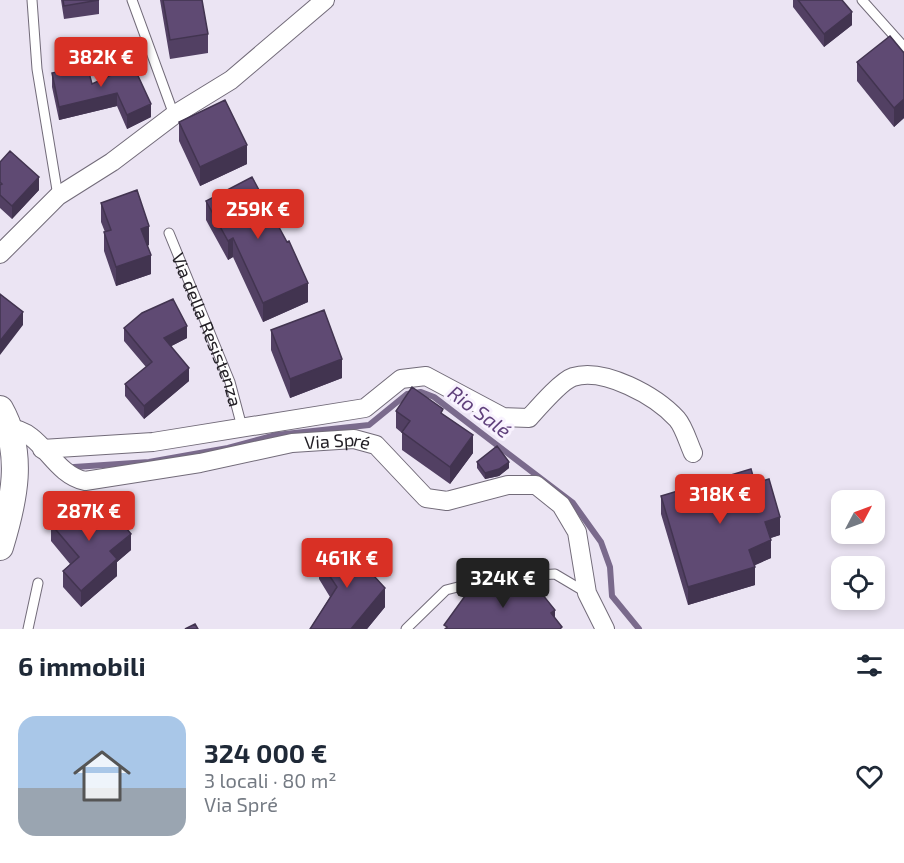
<!DOCTYPE html>
<html lang="it">
<head>
<meta charset="utf-8">
<style>
  :root { --surface:#fff; --page:#f6f6f7; --text:#1f2937; --muted:#747a83; --line:#e0e1e3; --accent:#d93025 }
  body { margin:0; font-family:"Exo 2",sans-serif; background:var(--page); color:var(--text); height:100vh; display:flex; flex-direction:column; font-size:22px; white-space:nowrap }
  * { box-sizing:border-box; margin:0 }
  p { font-size:20px; color:var(--muted) }
  .icon { flex:none; width:33px; height:33px; fill:none; stroke:currentColor; stroke-width:2; stroke-linecap:round; stroke-linejoin:round }
  .map { position:relative; height:629px; overflow:hidden }
  .panel { display:flex; flex-direction:column; background:var(--surface); flex:1 }
  .panel>* { flex:none }
  .needle { width:39px; rotate:49deg }
  .fabs { position:absolute; left:831px; top:490px; display:grid; gap:12px }
  .fabs a { display:grid; place-items:center; width:54px; height:54px; border-radius:12px; background:var(--surface); box-shadow:0 3px 9px #0003; font-size:30px }
  .price { position:absolute; translate:-50% -51px; padding:0 14px; border-radius:6px; background:var(--accent); color:#fff; font-size:20px; line-height:39px; filter:drop-shadow(0 2px 3px #0008) }
  .price::after { content:''; position:absolute; left:50%; top:36px; width:18px; height:14px; margin-left:-9px; background:inherit; clip-path:polygon(0 0,100% 0,50% 100%) }
  .price.active { background:#222; color:#fff }
  ul { padding:0; list-style:none }
  li { display:flex; align-items:center; gap:18px; height:150px; padding:0 18px }
  li+li { border-top:2px solid var(--line) }
  li span { display:grid; place-items:center; flex:none; width:168px; height:120px; border-radius:18px; color:#555 }
  li>.icon { margin-inline-start:auto }
  span .icon { width:72px; height:72px; fill:#fffc; stroke-width:1 }
  li b { font-size:26px }
  h2 { display:flex; justify-content:space-between; align-items:center; height:72px; padding:0 18px; font-size:26px }
  .map>svg:first-child { display:block }
  .lines { fill:none; stroke-linecap:round; stroke-linejoin:round }
  .stream { stroke:#7a6a8c; stroke-width:6 }
  .lane-casing { stroke:#726b79; stroke-width:11 }
  .street-casing { stroke:#726b79; stroke-width:20 }
  .secondary-casing { stroke:#726b79; stroke-width:28 }
  .lane { stroke:#fff; stroke-width:9 }
  .street { stroke:#fff; stroke-width:18 }
  .secondary { stroke:#fff; stroke-width:26 }
  .wall { fill:#524063 }
  .shaded-wall { fill:#423450 }
  .building { fill:#5f4a73; stroke:#423450; stroke-width:1.5 }
  .labels { text-anchor:middle; dominant-baseline:central; stroke-width:6; stroke-linejoin:round; paint-order:stroke }
  .street-label { font-size:18px; fill:#232026; stroke:#f8f2fe }
  .water-label { font-size:20px; font-style:italic; fill:#60417c; stroke:#f8f2fe }
</style>
</head>
<body>
<div class="map">
<svg width="904" height="629" viewBox="0 0 904 629">
  <rect width="100%" height="100%" fill="#ebe4f3"/>
  <g class="lines">
    <!-- stream -->
    <path class="stream" d="M74,467l75,-5 79,-14 48,-13 93,-10 38,-31 14,-2 13,5 139,106 28,39 9,25 2,29 27,33"/>
    <defs>
      <g id="lane">
        <path d="M32,0l5,69 21,127"/>
        <path d="M132,0l42,115"/>
        <path d="M862,0l42,47"/>
        <path id="s1" d="M169,233l61,149 12,45"/>
        <path d="M28,629l10,-46"/>
        <path d="M406,629l40,-39 47,-12 62,-4 32,19"/>
      </g>
      <g id="street">
        <path d="M0,254l58,-58 54,-34 62,-47 57,-35 94,-80"/>
        <path id="s2" d="M9,428c34,3 43,46 76,53l115,-18 92,-20 62,-4 22,6 50,53 21,3 61,-16h28l25,20 16,27 10,61 18,36"/>
        <path d="M42,449l111,-7 212,-34 36,-29 25,-3 77,41 26,1c9,-10 32,-37 44,-41 31,-10 83,19 104,42 7,8 11,23 16,34"/>
      </g>
      <path id="secondary" d="M0,409c25,44 14,92 0,138"/>
    </defs>
    <!-- lane casing -->
    <use href="#lane" class="lane-casing"/>
    <!-- street casing -->
    <use href="#street" class="street-casing"/>
    <!-- secondary casing -->
    <use href="#secondary" class="secondary-casing"/>
    <!-- lane -->
    <use href="#lane" class="lane"/>
    <!-- street -->
    <use href="#street" class="street"/>
    <!-- secondary -->
    <use href="#secondary" class="secondary"/>
  </g>
  <!-- wall -->
  <path class="wall" d="M61,0h38v14l-35,5z
    M160,0h42l6,34v19l-38,6z
    M793,0h49l10,25 -28,22 -31,-40z
    M904,53v65l-10,9 -37,-46v-19z
    M133,65l18,52 -24,12 -10,-23 -58,14 -7,-33v-14l40,11z
    M179,122l68,42 -47,22 -21,-45z
    M0,162l39,28 -27,29 -12,-11z
    M206,201l102,101 -45,20 -30,-65 -5,3 -22,-40z
    M101,203l48,42 -2,1 4,28 -35,12 -12,-35v-19h1l-4,-10z
    M124,328l63,10 -16,8 18,35 -45,38 -19,-23v-12l21,-17 -22,-26z
    M271,330l71,48 -52,20 -19,-48z
    M396,411l47,3 30,39 -23,31 -48,-34v-17l-6,-5z
    M477,462l32,6 -10,8 -14,3 -8,-11z
    M755,483l25,52 -10,3 1,20 -17,7 1,20 -67,20 -27,-91v-18z
    M100,522l31,28 -14,12v14l-36,31 -18,-20v-16l7,-7 -19,-23v-17z
    M319,560l66,47 -18,22h-57l20,-32 -11,-18z"/>
  <!-- shaded-wall -->
  <path class="shaded-wall" d="M852,12v13l-28,22v-13z
    M117,93v13l-58,14v-13z
    M904,99v19l-10,9v-19z
    M151,104v13l-24,12v-14z
    M247,145v19l-47,22v-19z
    M39,177v13l-27,29v-13z
    M149,226v19l-8,3v-19z
    M233,238v19l-5,3v-19z
    M151,255v19l-35,12v-19z
    M308,283v19l-45,20v-19z
    M23,312v13l-23,30v-14z
    M187,326v12l-23,12v-12z
    M342,359v19l-52,20v-19z
    M189,368v13l-45,38v-13z
    M473,435v18l-23,31v-17z
    M509,462v6l-10,8 -14,3v-6z
    M780,517v18l-15,5v-18z
    M131,534v16l-14,12v14l-36,31v-16l29,-40z
    M771,540v18l-22,10v-18z
    M755,567v18l-67,20v-18z
    M385,588v19l-18,22h-16z
    M555,610v19l-4,-16z"/>
  <!-- building -->
  <path class="building" d="M63,0h36l-35,6z
    M163,0h39l6,34 -38,6z
    M798,0h44l10,12 -28,22z
    M890,36l14,17v46l-10,9 -37,-46z
    M87,65l5,19 41,-19 18,39 -24,11 -10,-22 -58,14 -7,-34z
    M225,100l22,45 -47,22 -21,-45z
    M10,151l29,26 -27,29 -12,-11v-10l2,-1 -2,-2v-20z
    M252,177l35,65 2,-1 19,42 -45,20 -30,-65 -5,3 -22,-40z
    M137,190l12,36 -8,3 10,26 -35,12 -12,-35 7,-2 -10,-27z
    M0,294l23,18 -23,29z
    M173,299l14,27 -23,12 25,30 -45,38 -19,-22 27,-22 -28,-34 18,-15z
    M324,310l18,49 -52,20 -19,-49z
    M412,387l31,22 -2,4 32,22 -23,32 -48,-35 8,-11 -14,-10z
    M497,446l12,16 -10,7 -14,4 -8,-11z
    M751,469l4,14 14,-4 11,38 -15,5 6,18 -22,10 6,17 -67,20 -27,-91z
    M80,499l20,23 12,-11 19,23 -21,17 7,8 -36,32 -18,-20 16,-14 -28,-33z
    M340,539l45,49 -34,41h-41l27,-42 -18,-27z
    M481,574l19,20 17,-14 9,11 8,-7 21,26 -4,3 11,14 -2,2h-115l2,-2 -3,-2z
    M195,624l3,5h-13z"/>
  <g class="labels">
    <!-- street labels -->
    <g class="street-label">
      <text stroke="none"><textPath href="#s1" startOffset="104">Via della Resistenza</textPath></text>
      <text stroke="none"><textPath href="#s2" startOffset="351">Via Spré</textPath></text>
    </g>
    <!-- water labels -->
    <g class="water-label">
      <text transform="translate(480 411) rotate(37)">Rio Salé</text>
    </g>
  </g>
</svg>
<div class="fabs">
<a><svg class="needle" viewBox="-14 -14 28 28"><path d="M0-13l5 13h-10z" fill="#e53935"/><path d="M0 13l5-13h-10z" fill="#747a83"/></svg></a>
<a><svg class="icon" aria-label="locate" viewBox="0 0 24 24"><circle cx="12" cy="12" r="6"/><path d="M12 2v4M12 18v4M2 12h4M18 12h4"/></svg></a>
</div>
<b class="price" style="left:101px;top:88px">382K €</b>
<b class="price" style="left:258px;top:240px">259K €</b>
<b class="price" style="left:720px;top:525px">318K €</b>
<b class="price" style="left:89px;top:542px">287K €</b>
<b class="price" style="left:347px;top:589px">461K €</b>
<b class="price active" style="left:503px;top:609px">324K €</b>
</div>
<section class="panel">
<h2>6 immobili<svg class="icon" aria-label="filters" viewBox="0 0 24 24"><path d="M4 7h16M4 17h16"/><circle cx="9" cy="7" r="2"/><circle cx="15" cy="17" r="2"/></svg></h2>
<ul>
<li><span style="background:linear-gradient(#a9c7e8 60%,#9aa5b1 0)"><svg class="icon" aria-label="home" viewBox="0 0 24 24"><path d="M3 11l9-7 9 7M6 9v11h12V9"/></svg></span><div><b>324 000 €</b><p>3 locali · 80 m²</p><p>Via Spré</p></div><svg class="icon" aria-label="heart" viewBox="0 0 24 24"><path d="M12 20l-8-8c-3-5 5-10 8-4 3-6 11-1 8 4z"/></svg></li>
</ul>
</section>
</body>
</html>
